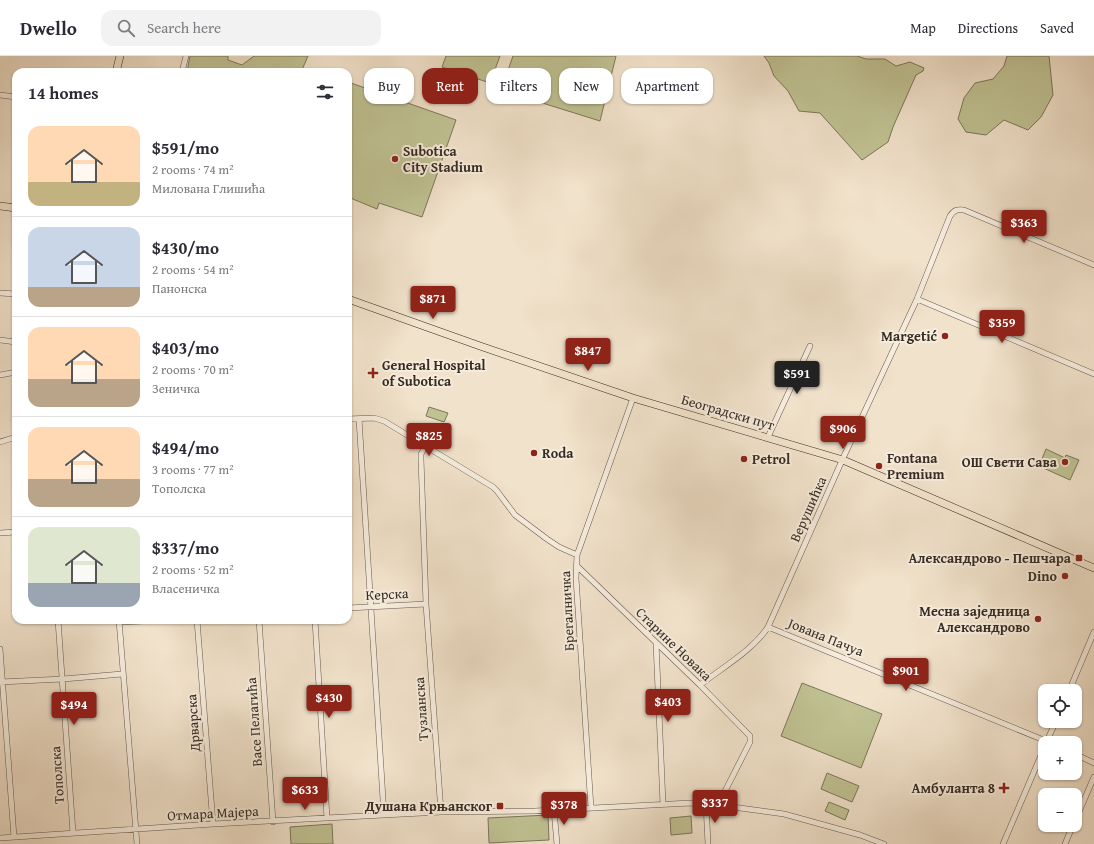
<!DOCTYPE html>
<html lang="en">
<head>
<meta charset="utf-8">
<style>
  :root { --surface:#fff; --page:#f2f2f3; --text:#2b2b33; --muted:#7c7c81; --line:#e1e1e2; --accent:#8f2418 }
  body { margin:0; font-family:"Gentium Book Plus",serif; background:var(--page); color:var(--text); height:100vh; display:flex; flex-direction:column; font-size:15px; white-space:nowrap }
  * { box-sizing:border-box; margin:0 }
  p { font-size:13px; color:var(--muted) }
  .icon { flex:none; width:22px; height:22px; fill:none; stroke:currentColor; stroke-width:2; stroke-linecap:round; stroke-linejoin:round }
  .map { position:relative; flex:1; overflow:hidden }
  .drawer { position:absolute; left:12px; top:12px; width:340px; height:556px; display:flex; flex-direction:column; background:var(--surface); border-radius:12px; box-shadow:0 1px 3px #0004 }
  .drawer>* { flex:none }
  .banner { position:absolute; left:364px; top:12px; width:380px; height:36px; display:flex; gap:8px }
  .fabs { position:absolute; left:1038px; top:628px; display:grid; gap:8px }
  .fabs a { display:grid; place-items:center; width:44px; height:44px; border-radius:8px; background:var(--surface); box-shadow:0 1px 3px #0004; font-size:20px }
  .price { position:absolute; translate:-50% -34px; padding:0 9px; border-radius:4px; background:var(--accent); color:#fff; font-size:13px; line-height:26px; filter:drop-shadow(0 1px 2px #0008) }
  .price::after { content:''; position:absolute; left:50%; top:24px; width:12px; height:9px; margin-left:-6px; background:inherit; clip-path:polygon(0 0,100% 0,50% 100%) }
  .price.current { background:#222; color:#fff }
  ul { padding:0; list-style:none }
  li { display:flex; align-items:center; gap:12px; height:100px; padding:0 16px }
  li+li { border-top:1px solid var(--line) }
  li span { display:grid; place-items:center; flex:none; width:112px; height:80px; border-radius:12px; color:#555 }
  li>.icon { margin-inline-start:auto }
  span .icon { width:48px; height:48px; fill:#fffc; stroke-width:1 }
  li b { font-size:17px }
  h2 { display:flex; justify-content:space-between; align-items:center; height:48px; padding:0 16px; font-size:17px }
  .chip { padding:0 14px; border-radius:12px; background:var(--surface); box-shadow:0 1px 3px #0004; font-size:14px; line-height:36px }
  .chip.current { background:var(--accent); color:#fff }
  header { display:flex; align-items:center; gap:24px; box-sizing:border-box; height:56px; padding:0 20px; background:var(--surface); border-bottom:1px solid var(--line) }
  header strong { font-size:19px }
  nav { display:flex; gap:22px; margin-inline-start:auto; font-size:14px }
  .search { width:280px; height:36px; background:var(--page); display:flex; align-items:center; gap:10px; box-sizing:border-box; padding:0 14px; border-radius:12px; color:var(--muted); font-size:15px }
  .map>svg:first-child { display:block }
  .green { fill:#c0c293; stroke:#7b775a }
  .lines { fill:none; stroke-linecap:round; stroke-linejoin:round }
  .minor-casing { stroke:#655a4c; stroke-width:6 }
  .major-casing { stroke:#362c22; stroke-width:8 }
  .minor { stroke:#f6ecdd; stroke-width:5 }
  .major { stroke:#f1e2cb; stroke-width:7 }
  .poi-dot { fill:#8f2418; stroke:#f6ecdd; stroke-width:1.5 }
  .labels { text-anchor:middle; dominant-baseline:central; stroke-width:4; stroke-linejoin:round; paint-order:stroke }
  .poi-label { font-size:14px; font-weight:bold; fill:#362c22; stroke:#f6ecdd; text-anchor:end }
  .street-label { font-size:14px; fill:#362c22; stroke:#f6ecdd }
</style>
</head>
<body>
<header>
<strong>Dwello</strong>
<div class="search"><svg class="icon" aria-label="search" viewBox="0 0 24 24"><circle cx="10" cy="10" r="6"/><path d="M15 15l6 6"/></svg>Search here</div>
<nav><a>Map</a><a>Directions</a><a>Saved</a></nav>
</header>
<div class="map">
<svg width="1094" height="788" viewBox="0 0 1094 788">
  <rect width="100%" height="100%" fill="#f1e2cb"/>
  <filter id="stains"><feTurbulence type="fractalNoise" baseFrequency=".005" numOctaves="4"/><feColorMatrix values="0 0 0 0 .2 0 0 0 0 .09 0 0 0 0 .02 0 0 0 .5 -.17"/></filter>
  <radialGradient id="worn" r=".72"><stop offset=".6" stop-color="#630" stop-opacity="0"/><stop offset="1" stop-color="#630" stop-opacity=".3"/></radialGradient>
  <!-- green -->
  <path class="green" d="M190,0h38v4l14,5 12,-9h54l-7,16h-114z
    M446,0h54l-10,27 -48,-16z
    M513,0h103l-16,65 -99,-31z
    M764,0h93l9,3h19l11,7 14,-4 14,6 -1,3 -7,4 -23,52 -5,15 -26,18 -42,-47 -21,-2 -11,-20 -14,-15 -5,-13z
    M1007,0h42l4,39 -12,22 -13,13 -24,-10 -18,15 -20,-3 -8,-13 6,-21 11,-15 18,-4 11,-13z
    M348,26l108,38 -34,97 -43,-14 -2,6 -29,-12z
    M429,351l19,6 -4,9 -18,-6z
    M1046,393l19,9 1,-3 13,5 -9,20 -31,-14z
    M802,627l80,31 -21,54 -80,-32z
    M827,717l32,13 -7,16 -31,-13z
    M829,746l20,8 -4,10 -20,-9z
    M548,759l1,25 -60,3 -1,-25z
    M691,760l1,17 -21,2 -1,-17z
    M332,768l1,20h-42l-1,-17z"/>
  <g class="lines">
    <defs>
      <path id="minor" d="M182,16l4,-16
        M0,39l16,2
        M0,237l16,1
        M917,243l177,75
        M0,284l16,2
        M0,319l16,-3
        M348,363l26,-1 10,3 109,66 4,4 18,24 32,24 12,8 18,8
        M359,363l25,396
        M768,381l42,-91
        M0,386l16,-5
        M426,390l-5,8v5l5,145 15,208
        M0,477l16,-1
        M576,509l124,120 50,51v6l-32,63
        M348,552l78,-4
        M58,564l15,213
        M119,564l18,224
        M197,564l16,204
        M259,564l14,202
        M315,564l12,198
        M119,566l49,-2
        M768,571l283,116
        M656,587l7,161
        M0,593l14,188
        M0,626l63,-3 59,-5
        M700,629c23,-18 52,-34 68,-58l76,-171 73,-157 33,-83c4,-6 7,-7 14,-6l130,55
        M1069,635l25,-59
        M1046,687l10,-22
        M1075,698l19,9
        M706,748l2,40
        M591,752l-15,-230 1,-23 56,-157
        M554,754l3,34
        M1075,765l19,-44
        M0,782l213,-14 228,-12 94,-1 156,-8 27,2 66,9 76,21 24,9
        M1003,788l42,-98
        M1065,788l8,-19"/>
      <path id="major" d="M116,16l4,-16
        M0,150l16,2
        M348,243l132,47 153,52 210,62 251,108"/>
    </defs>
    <!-- minor casing -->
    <use href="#minor" class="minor-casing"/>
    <!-- major casing -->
    <use href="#major" class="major-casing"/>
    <!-- minor -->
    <use href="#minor" class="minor"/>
    <!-- major -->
    <use href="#major" class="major"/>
  </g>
  <!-- markers -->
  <g class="poi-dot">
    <circle cx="395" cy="103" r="4"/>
    <circle cx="945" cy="280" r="4"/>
    <path d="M371 311h4v4h4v4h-4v4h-4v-4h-4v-4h4z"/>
    <circle cx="534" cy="397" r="4"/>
    <circle cx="744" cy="403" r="4"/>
    <circle cx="1065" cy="406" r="4"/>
    <circle cx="879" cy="410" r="4"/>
    <rect x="1075" y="498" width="8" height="8" rx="2"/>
    <circle cx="1065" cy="520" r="4"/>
    <circle cx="1038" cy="563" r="4"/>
    <path d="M1002 726h4v4h4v4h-4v4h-4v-4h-4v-4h4z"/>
    <rect x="496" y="746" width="8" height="8" rx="2"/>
  </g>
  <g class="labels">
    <!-- poi labels -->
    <g class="poi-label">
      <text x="403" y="95" text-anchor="start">Subotica<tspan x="403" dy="16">City Stadium</tspan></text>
      <text x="937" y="280">Margetić</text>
      <text x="382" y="309" text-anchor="start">General Hospital<tspan x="382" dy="16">of Subotica</tspan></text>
      <text x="542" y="397" text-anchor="start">Roda</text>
      <text x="887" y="402" text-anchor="start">Fontana<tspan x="887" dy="16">Premium</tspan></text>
      <text x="752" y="403" text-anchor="start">Petrol</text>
      <text x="1057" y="406">ОШ Свети Сава</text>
      <text x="1071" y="502">Александрово - Пешчара</text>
      <text x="1057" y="520">Dino</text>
      <text x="1030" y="555">Месна заједница<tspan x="1030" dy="16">Александрово</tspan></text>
      <text x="995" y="732">Амбуланта 8</text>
      <text x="492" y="750">Душана Крњанског</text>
    </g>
    <!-- street labels -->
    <g class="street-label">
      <text transform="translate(728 356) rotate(16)">Београдски пут</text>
      <text transform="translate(808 453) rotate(-66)">Верушићка</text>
      <text transform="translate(387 538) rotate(-3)">Керска</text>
      <text transform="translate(567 555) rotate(-93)">Брегалничка</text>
      <text transform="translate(826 581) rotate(22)">Јована Пачуа</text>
      <text transform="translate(674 588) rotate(44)">Старине Новака</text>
      <text transform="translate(421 653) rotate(-94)">Тузланска</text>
      <text transform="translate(254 666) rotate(-94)">Васе Пелагића</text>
      <text transform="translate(193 667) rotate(-94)">Дрварска</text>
      <text transform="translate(57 719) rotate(-94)">Тополска</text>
      <text transform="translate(213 757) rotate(-3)">Отмара Мајера</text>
    </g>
  </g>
  <rect width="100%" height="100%" filter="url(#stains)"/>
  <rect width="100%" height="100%" fill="url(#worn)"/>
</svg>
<div class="fabs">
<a><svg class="icon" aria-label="locate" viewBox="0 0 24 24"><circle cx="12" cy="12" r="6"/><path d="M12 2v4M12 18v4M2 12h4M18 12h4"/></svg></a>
<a>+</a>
<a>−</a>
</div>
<b class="price" style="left:1024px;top:188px">$363</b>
<b class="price" style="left:433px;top:264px">$871</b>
<b class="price" style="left:1002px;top:288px">$359</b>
<b class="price" style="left:588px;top:316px">$847</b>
<b class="price current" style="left:797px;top:339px">$591</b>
<b class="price" style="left:843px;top:394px">$906</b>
<b class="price" style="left:429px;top:401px">$825</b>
<b class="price" style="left:906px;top:636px">$901</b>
<b class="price" style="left:329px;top:663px">$430</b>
<b class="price" style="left:668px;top:667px">$403</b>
<b class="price" style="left:74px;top:670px">$494</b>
<b class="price" style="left:305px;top:755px">$633</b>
<b class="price" style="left:715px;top:768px">$337</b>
<b class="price" style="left:564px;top:770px">$378</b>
<div class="banner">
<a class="chip">Buy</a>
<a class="chip current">Rent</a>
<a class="chip">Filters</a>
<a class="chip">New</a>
<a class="chip">Apartment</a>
</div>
<section class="drawer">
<h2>14 homes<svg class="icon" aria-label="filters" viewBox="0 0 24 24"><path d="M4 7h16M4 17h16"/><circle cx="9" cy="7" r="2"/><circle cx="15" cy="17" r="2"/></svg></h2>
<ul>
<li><span style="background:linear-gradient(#ffd9b3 70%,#c2b280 0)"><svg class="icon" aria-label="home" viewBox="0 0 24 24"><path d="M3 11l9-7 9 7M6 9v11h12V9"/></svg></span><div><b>$591/mo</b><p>2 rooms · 74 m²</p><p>Милована Глишића</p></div></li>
<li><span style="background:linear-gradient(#c9d6e8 75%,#b9a48a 0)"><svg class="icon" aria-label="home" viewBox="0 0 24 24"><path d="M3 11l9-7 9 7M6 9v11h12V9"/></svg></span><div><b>$430/mo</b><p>2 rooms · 54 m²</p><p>Панонска</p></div></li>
<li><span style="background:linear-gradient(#ffd9b3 65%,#b9a48a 0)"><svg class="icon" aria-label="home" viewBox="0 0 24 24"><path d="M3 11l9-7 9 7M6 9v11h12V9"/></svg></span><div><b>$403/mo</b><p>2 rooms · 70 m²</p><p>Зеничка</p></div></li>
<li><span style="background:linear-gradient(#ffd9b3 65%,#b9a48a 0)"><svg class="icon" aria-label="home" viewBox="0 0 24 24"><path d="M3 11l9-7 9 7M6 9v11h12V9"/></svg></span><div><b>$494/mo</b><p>3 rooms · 77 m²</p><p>Тополска</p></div></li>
<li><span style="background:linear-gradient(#dfe7d0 70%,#9aa5b1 0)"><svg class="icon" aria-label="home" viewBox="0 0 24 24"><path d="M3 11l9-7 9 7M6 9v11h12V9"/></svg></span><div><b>$337/mo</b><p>2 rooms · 52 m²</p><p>Власеничка</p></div></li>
</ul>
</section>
</div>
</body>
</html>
